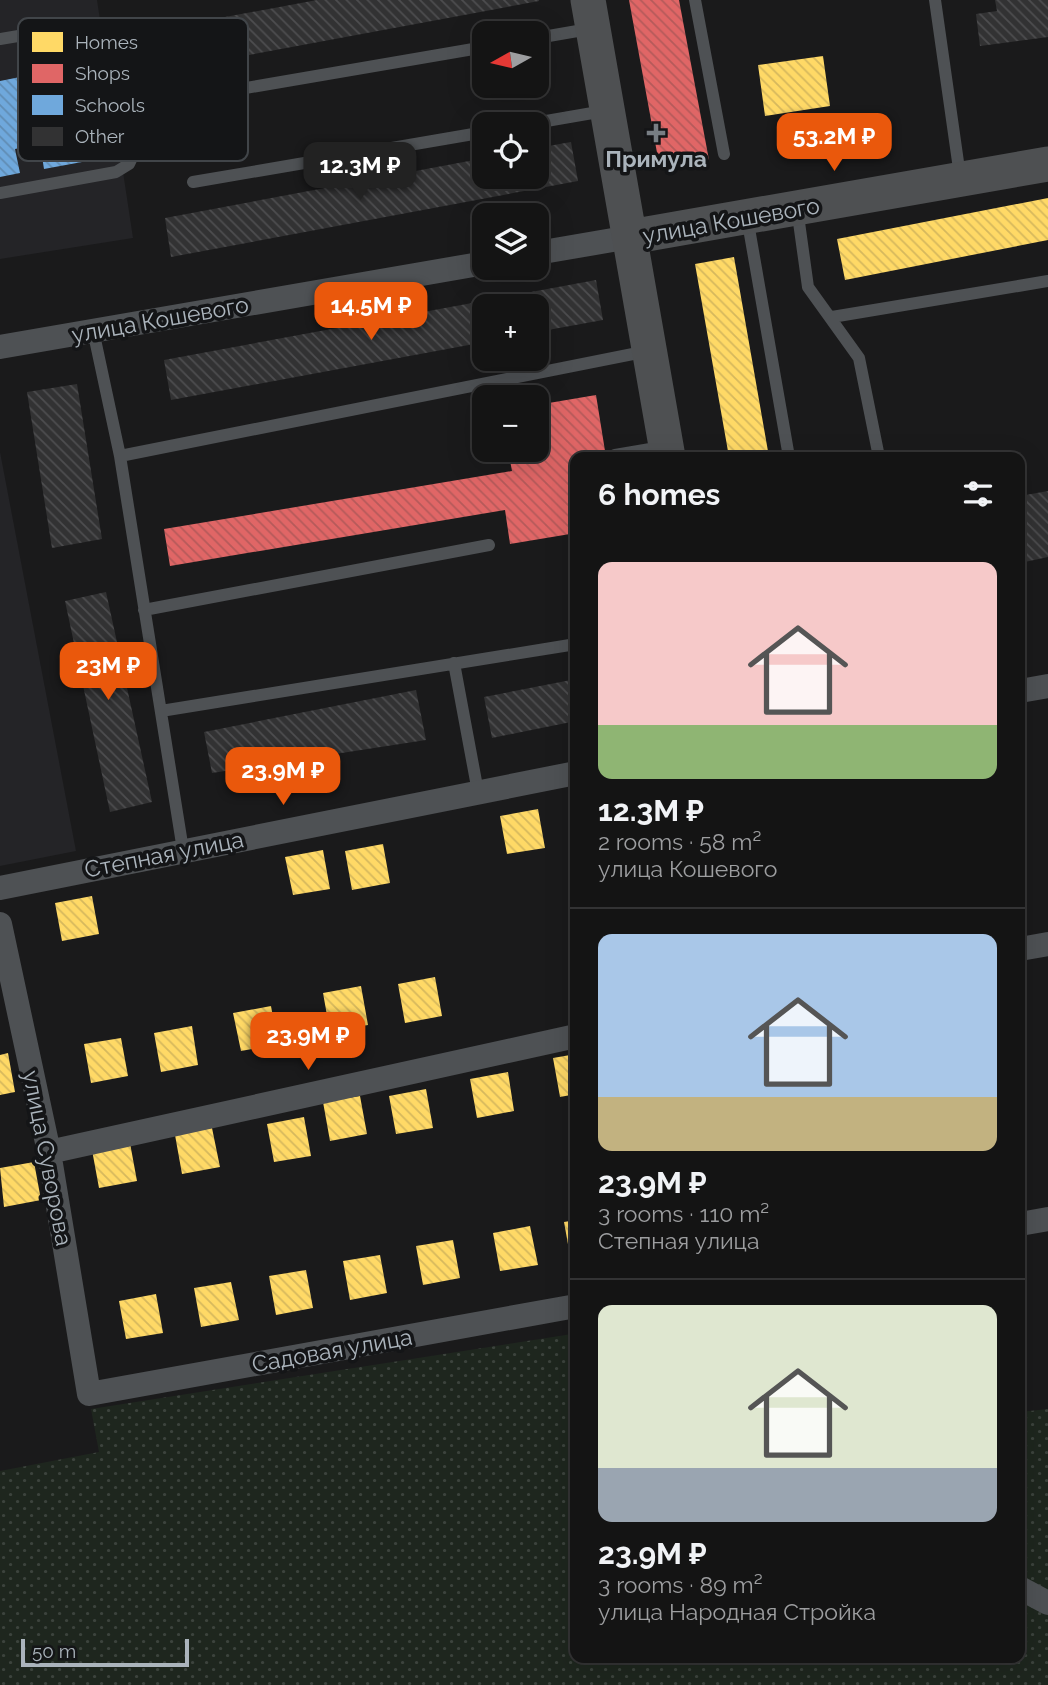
<!DOCTYPE html>
<html lang="en">
<head>
<meta charset="utf-8">
<style>
  :root { --surface:#141414; --page:#1d1d1d; --text:#f1f3f6; --muted:#9d9ea0; --line:#333334; --accent:#ea580c }
  body { margin:0; font-family:Raleway,sans-serif; background:var(--page); color:var(--text); height:100vh; display:flex; flex-direction:column; font-size:26px; white-space:nowrap }
  * { box-sizing:border-box; margin:0 }
  p { font-size:23px; color:var(--muted) }
  .icon { flex:none; width:38px; height:38px; fill:none; stroke:currentColor; stroke-width:2; stroke-linecap:round; stroke-linejoin:round }
  .map { position:relative; flex:1; overflow:hidden }
  .sheet { position:absolute; left:570px; top:452px; width:455px; height:1211px; display:flex; flex-direction:column; background:var(--surface); border-radius:14px; box-shadow:0 7px 28px #0002,0 0 0 2px var(--line) }
  .sheet>* { flex:none }
  .needle { width:46px; rotate:262deg }
  .fabs { position:absolute; left:472px; top:21px; display:grid; gap:14px }
  .fabs a { display:grid; place-items:center; width:77px; height:77px; border-radius:14px; background:var(--surface); box-shadow:0 7px 28px #0002,0 0 0 2px var(--line); font-size:35px }
  .scale { position:absolute; left:21px; bottom:18px; width:168px; box-sizing:border-box; padding-left:7px; border:4px solid #abb4bc; border-top:0; font-size:19px; line-height:24px; white-space:nowrap; color:#abb4bc; -webkit-text-stroke:5px #141517; paint-order:stroke }
  .price { position:absolute; translate:-50% -60px; padding:0 16px; border-radius:14px; background:var(--accent); color:#fff; font-size:23px; line-height:46px; filter:drop-shadow(0 2px 4px #0008) }
  .price::after { content:''; position:absolute; left:50%; top:42px; width:21px; height:16px; margin-left:-10px; background:inherit; clip-path:polygon(0 0,100% 0,50% 100%) }
  .price.on { background:#222; color:#fff }
  ul { padding:0; list-style:none }
  li { display:grid; align-content:center; gap:14px; height:371px; padding:0 28px }
  li+li { border-top:2px solid var(--line) }
  li span { display:grid; place-items:center; height:217px; border-radius:14px; color:#555 }
  li>.icon { margin-inline-start:auto }
  span .icon { width:126px; height:126px; fill:#fffc; stroke-width:1 }
  li b { font-size:30px }
  h2 { display:flex; justify-content:space-between; align-items:center; height:84px; padding:0 28px; font-size:30px }
  .map>svg:first-child { display:block }
  .built { fill:#242427 }
  .grass { fill:url(#grass-dots) }
  .homes { fill:url(#homes-back-hatch) }
  .shops { fill:url(#shops-back-hatch) }
  .schools { fill:url(#schools-back-hatch) }
  .building { fill:url(#building-back-hatch) }
  .lines { fill:none; stroke-linecap:round; stroke-linejoin:round }
  .lane { stroke:#4e5154; stroke-width:12 }
  .street { stroke:#4e5154; stroke-width:24 }
  .secondary { stroke:#4e5052; stroke-width:35 }
  .poi-dot { fill:#787e84; stroke:#141517; stroke-width:2.5 }
  .labels { text-anchor:middle; dominant-baseline:central; stroke-width:7; stroke-linejoin:round; paint-order:stroke }
  .poi-label { font-size:23px; font-weight:bold; fill:#abb4bc; stroke:#141517 }
  .street-label { font-size:23px; fill:#abb4bc; stroke:#141517 }
  .key { fill:#141517; stroke:#414549; stroke-width:2 }
  .key-label { font-size:19px; fill:#abb4bc }
</style>
</head>
<body>
<div class="map">
<svg width="1048" height="1685" viewBox="0 0 1048 1685">
  <defs>
    <pattern id="grass-dots" width="8" height="8" patternUnits="userSpaceOnUse" patternTransform="scale(1.75)"><rect width="8" height="8" fill="#1e261e"/><path d="M2 2h.1M6 6h.1" fill="none" stroke="#3c433d" stroke-width="1.8" stroke-linecap="round"/></pattern>
    <pattern id="homes-back-hatch" width="6" height="6" patternUnits="userSpaceOnUse" patternTransform="scale(1.75)"><rect width="6" height="6" fill="#ffd966"/><path d="M-1 5l2 2M0 0l6 6M5-1l2 2" fill="none" stroke="#d6b85d"/></pattern>
    <pattern id="shops-back-hatch" width="6" height="6" patternUnits="userSpaceOnUse" patternTransform="scale(1.75)"><rect width="6" height="6" fill="#e06666"/><path d="M-1 5l2 2M0 0l6 6M5-1l2 2" fill="none" stroke="#b55a5a"/></pattern>
    <pattern id="schools-back-hatch" width="6" height="6" patternUnits="userSpaceOnUse" patternTransform="scale(1.75)"><rect width="6" height="6" fill="#6fa8dc"/><path d="M-1 5l2 2M0 0l6 6M5-1l2 2" fill="none" stroke="#608cb3"/></pattern>
    <pattern id="building-back-hatch" width="6" height="6" patternUnits="userSpaceOnUse" patternTransform="scale(1.75)"><rect width="6" height="6" fill="#323233"/><path d="M-1 5l2 2M0 0l6 6M5-1l2 2" fill="none" stroke="#4d4d4f"/></pattern>
  </defs>
  <rect width="100%" height="100%" fill="#1a1a1b"/>
  <!-- built -->
  <path class="built" d="M0,0h97l36,238 -133,21z
    M0,452l76,399 -76,15z"/>
  <!-- grass -->
  <path class="grass" d="M572,1334l4,25v298h444v-245l28,-3v276h-1048v-214l99,-19 -8,-43z"/>
  <!-- homes -->
  <path class="homes" d="M823,56l7,50 -65,10 -7,-51z
    M1048,198v42l-203,40 -8,-41z
    M734,257l35,200h-40l-34,-193z
    M538,809l7,39 -38,6 -7,-38z
    M383,844l7,39 -38,7 -7,-39z
    M323,850l7,39 -37,6 -8,-38z
    M92,896l7,38 -37,7 -7,-38z
    M435,977l7,39 -37,7 -7,-39z
    M361,986l7,39 -38,7 -7,-39z
    M271,1006l7,38 -37,7 -8,-38z
    M192,1026l6,39 -37,7 -7,-39z
    M121,1038l7,38 -37,7 -7,-39z
    M8,1053l7,39 -15,3v-40z
    M576,1054v40l-16,3 -7,-39z
    M508,1072l6,39 -37,7 -7,-39z
    M426,1089l7,39 -37,6 -7,-38z
    M360,1096l7,38 -37,7 -7,-39z
    M304,1117l7,39 -37,6 -7,-38z
    M212,1128l8,39 -38,7 -7,-39z
    M130,1143l7,38 -38,7 -7,-38z
    M34,1162l7,38 -37,7 -4,-39z
    M576,1220v40l-5,1 -7,-39z
    M530,1226l8,39 -38,6 -7,-38z
    M453,1240l7,38 -37,7 -7,-39z
    M380,1255l7,38 -37,7 -7,-39z
    M306,1270l7,38 -37,7 -7,-39z
    M231,1282l8,38 -38,7 -7,-39z
    M156,1294l7,39 -37,6 -7,-38z"/>
  <!-- shops -->
  <path class="shops" d="M629,0h50l30,160 -49,9z
    M596,395l10,62h-30v76l-66,11 -5,-34 -335,56 -6,-37 348,-58 -4,-21h29v-45z"/>
  <!-- schools -->
  <path class="schools" d="M58,38l9,46 -22,4 7,37 22,-4 8,41 -38,7 -4,-25 -25,5 5,24 -20,4v-96l25,-5 -5,-30z"/>
  <!-- building -->
  <path class="building" d="M317,0h222v1l-306,57 -8,-41z
    M995,0h53v37l-68,9 -4,-32 21,-3z
    M571,142l7,39 -407,76 -6,-39 320,-60v19h52v-29z
    M596,280l7,40 -66,12v-26h-52v36l-314,58 -7,-40z
    M77,384l25,155 -50,9 -25,-156z
    M1048,491v66l-28,6v-67z
    M106,592l46,210 -42,10 -45,-211z
    M576,679v42l-84,17 -8,-41z
    M416,690l10,50 -214,33 -8,-41z"/>
  <g class="lines">
    <!-- lane -->
    <path class="lane" d="M695,0l29,154
      M935,0l25,176
      M537,38l52,-9
      M0,39l77,-13 15,3 15,28 23,24 10,34 -1,28 -10,21 -13,8 -116,21
      M211,94l274,-47
      M529,124l75,-13
      M193,182l292,-50
      M797,208l11,79 51,71 20,99
      M747,217l42,240
      M832,317l216,-36
      M93,330l27,126 63,394
      M615,455l47,-8
      M120,456l528,-105
      M144,610l345,-65
      M454,663l24,129
      M161,711l415,-67"/>
    <!-- street -->
    <path class="street" d="M537,253l93,-16
      M0,347l485,-84
      M1020,691l28,-5
      M0,888l576,-115
      M0,924l49,228 40,242 487,-88
      M1020,949l28,-5
      M49,1152l527,-116
      M1020,1224l28,-5
      M1020,1588l28,15"/>
    <!-- secondary -->
    <path class="secondary" d="M588,0l80,457
      M630,237l418,-73"/>
  </g>
  <!-- markers -->
  <path class="poi-dot" d="M652.5 122.5h7v7h7v7h-7v7h-7v-7h-7v-7h7z"/>
  <g class="labels">
    <!-- poi labels -->
    <g class="poi-label">
      <text x="656" y="158">Примула</text>
    </g>
    <!-- street labels -->
    <g class="street-label">
      <text transform="translate(731 220) rotate(-10)">улица Кошевого</text>
      <text transform="translate(160 319) rotate(-10)">улица Кошевого</text>
      <text transform="translate(164 854) rotate(-11)">Степная улица</text>
      <text transform="translate(48 1158) rotate(79)">улица Суворова</text>
      <text transform="translate(332 1350) rotate(-10)">Садовая улица</text>
    </g>
  </g>
  <!-- legend -->
  <rect x="18" y="18" width="230" height="143" rx="10" class="key"/>
  <rect x="32" y="32" width="31" height="20" fill="#ffd966"/>
  <rect x="32" y="64" width="31" height="19" fill="#e06666"/>
  <rect x="32" y="95" width="31" height="20" fill="#6fa8dc"/>
  <rect x="32" y="127" width="31" height="19" fill="#323233"/>
  <g class="key-label">
    <text x="75" y="49">Homes</text>
    <text x="75" y="80">Shops</text>
    <text x="75" y="112">Schools</text>
    <text x="75" y="143">Other</text>
  </g>
</svg>
<div class="fabs">
<a><svg class="needle" viewBox="-14 -14 28 28"><path d="M0-13l5 13h-10z" fill="#e53935"/><path d="M0 13l5-13h-10z" fill="#9d9ea0"/></svg></a>
<a><svg class="icon" aria-label="locate" viewBox="0 0 24 24"><circle cx="12" cy="12" r="6"/><path d="M12 2v4M12 18v4M2 12h4M18 12h4"/></svg></a>
<a><svg class="icon" aria-label="layers" viewBox="0 0 24 24"><path d="M12 4l9 5-9 5-9-5zM3 14l9 5 9-5"/></svg></a>
<a>+</a>
<a>−</a>
</div>
<div class="scale">50 m</div>
<b class="price" style="left:834px;top:173px">53.2M ₽</b>
<b class="price on" style="left:360px;top:202px">12.3M ₽</b>
<b class="price" style="left:371px;top:342px">14.5M ₽</b>
<b class="price" style="left:108px;top:702px">23M ₽</b>
<b class="price" style="left:283px;top:807px">23.9M ₽</b>
<b class="price" style="left:308px;top:1072px">23.9M ₽</b>
<section class="sheet">
<h2>6 homes<svg class="icon" aria-label="filters" viewBox="0 0 24 24"><path d="M4 7h16M4 17h16"/><circle cx="9" cy="7" r="2"/><circle cx="15" cy="17" r="2"/></svg></h2>
<ul>
<li><span style="background:linear-gradient(#f6c9c9 75%,#8fb573 0)"><svg class="icon" aria-label="home" viewBox="0 0 24 24"><path d="M3 11l9-7 9 7M6 9v11h12V9"/></svg></span><div><b>12.3M ₽</b><p>2 rooms · 58 m²</p><p>улица Кошевого</p></div></li>
<li><span style="background:linear-gradient(#a9c7e8 75%,#c2b280 0)"><svg class="icon" aria-label="home" viewBox="0 0 24 24"><path d="M3 11l9-7 9 7M6 9v11h12V9"/></svg></span><div><b>23.9M ₽</b><p>3 rooms · 110 m²</p><p>Степная улица</p></div></li>
<li><span style="background:linear-gradient(#dfe7d0 75%,#9aa5b1 0)"><svg class="icon" aria-label="home" viewBox="0 0 24 24"><path d="M3 11l9-7 9 7M6 9v11h12V9"/></svg></span><div><b>23.9M ₽</b><p>3 rooms · 89 m²</p><p>улица Народная Стройка</p></div></li>
</ul>
</section>
</div>
</body>
</html>
